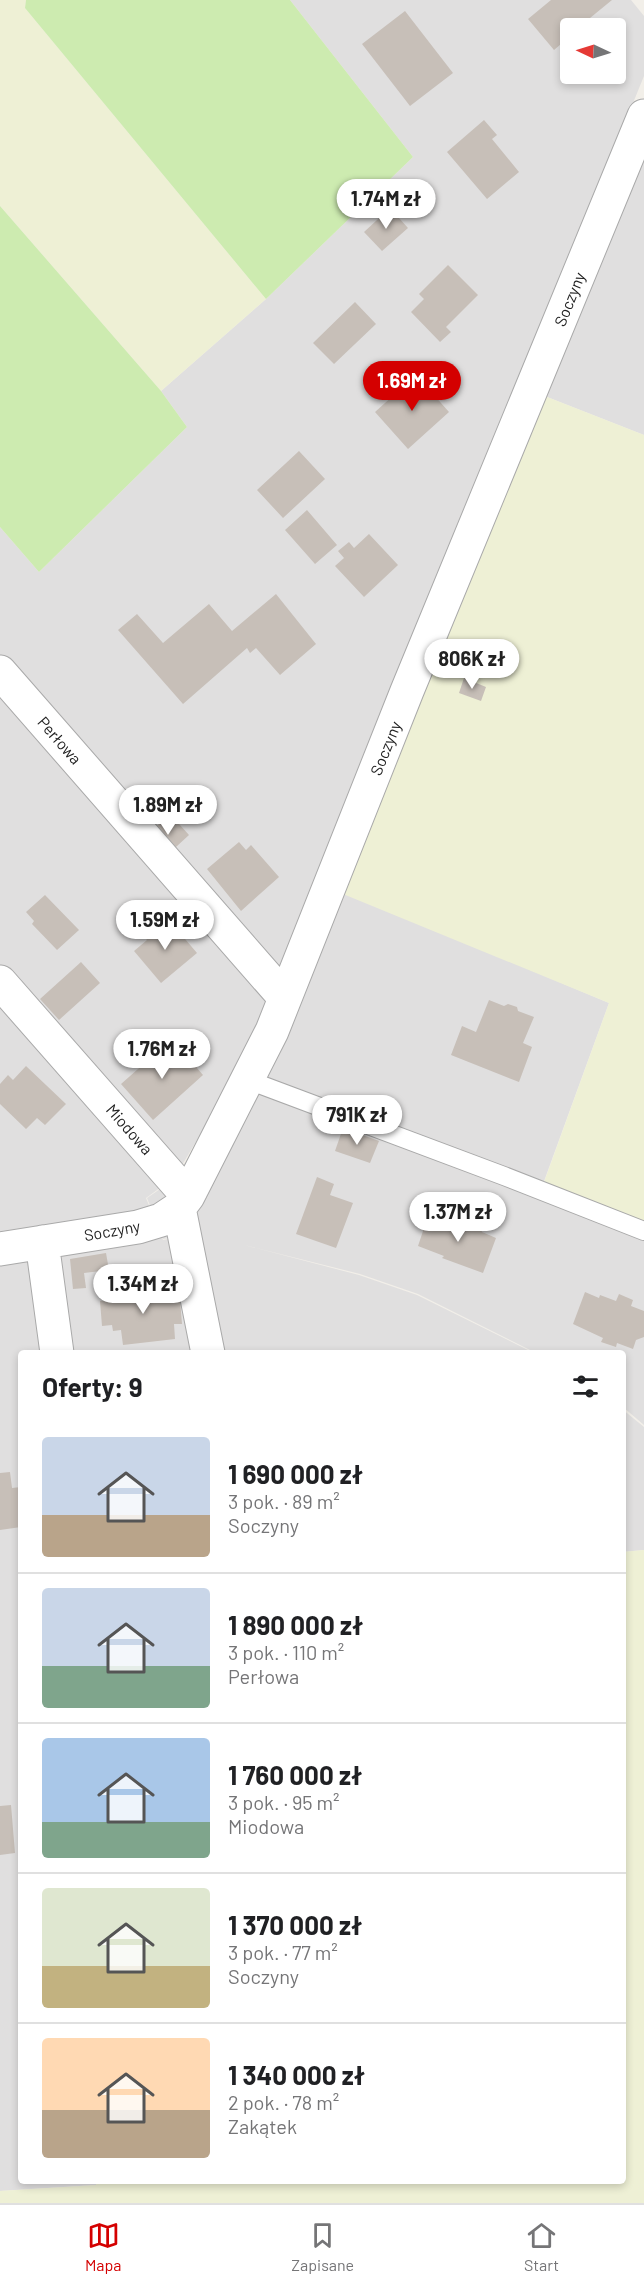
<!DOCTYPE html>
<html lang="pl">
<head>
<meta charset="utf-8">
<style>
  :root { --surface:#fff; --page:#f6f6f6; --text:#202124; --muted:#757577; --line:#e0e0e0; --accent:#d40000 }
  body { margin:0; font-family:Barlow,sans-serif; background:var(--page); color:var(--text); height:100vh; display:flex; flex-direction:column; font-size:22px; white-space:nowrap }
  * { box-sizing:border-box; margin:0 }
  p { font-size:20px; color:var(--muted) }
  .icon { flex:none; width:33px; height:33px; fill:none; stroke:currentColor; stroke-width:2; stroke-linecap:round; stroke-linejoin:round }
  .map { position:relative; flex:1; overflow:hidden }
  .details { position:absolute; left:18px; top:1350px; width:608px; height:834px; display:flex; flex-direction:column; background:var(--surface); border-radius:6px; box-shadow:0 3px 9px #0003 }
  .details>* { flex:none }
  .needle { width:39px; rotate:274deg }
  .buttons { position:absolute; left:560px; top:18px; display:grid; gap:12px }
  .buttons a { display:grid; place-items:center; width:66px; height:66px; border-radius:6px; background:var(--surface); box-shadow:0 3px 9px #0003; font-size:30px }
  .price { position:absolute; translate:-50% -51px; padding:0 14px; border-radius:21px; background:#fff; color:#222; font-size:20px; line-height:39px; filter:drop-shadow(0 2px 3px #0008) }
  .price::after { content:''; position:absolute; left:50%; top:36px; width:18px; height:14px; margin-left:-9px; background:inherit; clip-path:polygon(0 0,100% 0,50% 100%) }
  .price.selected { background:var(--accent); color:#fff }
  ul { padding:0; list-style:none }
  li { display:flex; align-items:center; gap:18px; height:150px; padding:0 24px }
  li+li { border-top:2px solid var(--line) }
  li span { display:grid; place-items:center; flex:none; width:168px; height:120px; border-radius:6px; color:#555 }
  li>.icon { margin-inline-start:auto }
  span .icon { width:72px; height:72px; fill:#fffc; stroke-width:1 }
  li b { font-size:26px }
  h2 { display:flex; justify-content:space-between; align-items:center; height:72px; padding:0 24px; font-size:26px }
  .tab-bar { display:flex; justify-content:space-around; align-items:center; height:84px; border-top:2px solid var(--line); background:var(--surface); font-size:16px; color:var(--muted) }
  .tab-bar a { display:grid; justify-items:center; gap:3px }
  .tab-bar .selected { color:var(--accent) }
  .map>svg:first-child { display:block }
  .residential { fill:#e0dfdf; fill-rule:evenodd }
  .farmland { fill:#eef0d5 }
  .grass { fill:#cdebb0 }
  .building { fill:#c7bfb8 }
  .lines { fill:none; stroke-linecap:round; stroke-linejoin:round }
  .lane-casing { stroke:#a9a9a9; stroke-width:20 }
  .street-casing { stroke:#a9a9a9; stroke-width:35 }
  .lane { stroke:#fff; stroke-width:18 }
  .street { stroke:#fff; stroke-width:33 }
  .labels { text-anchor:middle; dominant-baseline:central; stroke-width:4.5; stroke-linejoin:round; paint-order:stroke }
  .street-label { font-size:16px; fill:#222; stroke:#fff }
</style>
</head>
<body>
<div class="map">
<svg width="644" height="2203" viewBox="0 0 644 2203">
  <rect width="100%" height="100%" fill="#f2efe9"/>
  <!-- residential -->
  <path class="residential" d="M290,0h341l13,16v60l-405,993 -64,108 -29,21 17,42 27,-5 -27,4 -16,-41 29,-20 64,-108 83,-187 286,120 -66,181 101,38v203l-21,-18 -1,-54h-86l-118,-59 -58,-20 -116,-29 115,30 58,20 117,58h-513v828h75v4l-96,6v-1664l39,45 148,-145 -26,-36 105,-92 147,-142zM570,28h45v46h-45z
    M644,140v295l-102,-40z
    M622,1409l22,18v123l-21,2z"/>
  <!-- farmland -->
  <path class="farmland" d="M0,0h26l-1,8 241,291 -105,92 -161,-185z
    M542,395l102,40v787l-101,-37 66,-182 -266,-109z
    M644,1550v653h-644v-12l96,-6v-4h526v-629z"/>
  <!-- grass -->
  <path class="grass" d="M26,0h264l123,157 -147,142 -241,-291z
    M0,206l161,185 26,36 -148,145 -39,-45z"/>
  <!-- building -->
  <path class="building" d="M551,0h61l-22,18 1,1 -9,7 2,2h-14v12l-2,-2 -14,12 -26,-31z
    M405,11l48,62 -43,33 -48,-62z
    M484,120l13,15 -5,4 27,33 -32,27 -40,-47z
    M390,208l18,20 -26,23 -18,-19z
    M448,265l30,30 -32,32 5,5 -11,10 -29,-30 13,-13 -5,-5z
    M355,302l21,22 -42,40 -21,-21z
    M416,375l33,37 -41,37 -33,-37z
    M299,451l26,28 -42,39 -26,-28z
    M307,510l30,35 -22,19 -30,-34z
    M369,534l29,31 -34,32 -29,-31 9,-8 -6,-7 11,-9 5,6z
    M276,594l40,50 -36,31 -24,-27 -6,5 -3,-5 -64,56 -65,-74 19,-16 26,29 46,-39 23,27z
    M464,678l22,9 -5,14 -22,-8z
    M170,814l19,21 -25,23 -16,-24z
    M239,842l7,8 5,-5 28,32 -38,34 -34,-42z
    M45,895l34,35 -22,20 -25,-26 2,-3 -8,-9z
    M168,919l29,34 -36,30 -27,-32 13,-11 -6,-7 7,-6 5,6z
    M81,962l19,21 -41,37 -19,-21z
    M489,1000l15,6 4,-2 9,3 1,4 16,6 -11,26 9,4 -13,35 -68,-27 11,-29 14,6z
    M172,1039l31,36 -50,45 -32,-36z
    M26,1066l40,38 -21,21 -8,-7 -11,11 -26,-25v-20l8,-9 5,5z
    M343,1128l36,13 -9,22 -35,-12z
    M317,1177l17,7 -4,11 23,8 -17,45 -40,-14z
    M428,1216l36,13 2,-4 5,-2 9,3 2,6 14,6 -13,35 -41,-15 2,-2 -26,-10z
    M106,1253l3,17 -25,3 2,15 -13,1 -3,-30z
    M179,1287l3,37h-8l1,15 -52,6 -2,-15 -8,1 -1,-6 -10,1 -2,-25 8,-1v-6z
    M585,1292l14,6 1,-3 16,6 3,-7 14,6 -2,6 13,5v26l-8,3 -3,9 -16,-6 -1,4 -15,-5 2,-4 -30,-14z
    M10,1472l2,16 9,-1v40l-21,3v-57z
    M11,1805l4,48 -15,2v-49z"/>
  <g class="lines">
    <defs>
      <path id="lane" d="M248,1080l256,96 140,55"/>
      <path id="street" d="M0,672l285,326
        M0,982l188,214
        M179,1208l29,145
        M42,1242l15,111
        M0,1249l138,-22 23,-7 18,-12 9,-12 84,-165 135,-340 237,-575"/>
    </defs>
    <!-- lane casing -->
    <use href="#lane" class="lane-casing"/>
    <!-- street casing -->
    <use href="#street" class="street-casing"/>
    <!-- lane -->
    <use href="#lane" class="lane"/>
    <!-- street -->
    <use href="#street" class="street"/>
  </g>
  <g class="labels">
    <!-- street labels -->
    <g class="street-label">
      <text transform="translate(569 299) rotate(-68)">Soczyny</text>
      <text transform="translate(60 740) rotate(49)">Perłowa</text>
      <text transform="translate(385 748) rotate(-68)">Soczyny</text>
      <text transform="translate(130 1129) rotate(49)">Miodowa</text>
      <text transform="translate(112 1230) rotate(-10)">Soczyny</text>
    </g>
  </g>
</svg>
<div class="buttons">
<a><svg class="needle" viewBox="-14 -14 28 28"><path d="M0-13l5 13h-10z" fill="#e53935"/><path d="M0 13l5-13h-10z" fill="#757577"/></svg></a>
</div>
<b class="price" style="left:386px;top:230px">1.74M zł</b>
<b class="price selected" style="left:412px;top:412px">1.69M zł</b>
<b class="price" style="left:472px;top:690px">806K zł</b>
<b class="price" style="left:168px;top:836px">1.89M zł</b>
<b class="price" style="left:165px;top:951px">1.59M zł</b>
<b class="price" style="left:162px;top:1080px">1.76M zł</b>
<b class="price" style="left:357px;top:1146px">791K zł</b>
<b class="price" style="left:458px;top:1243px">1.37M zł</b>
<b class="price" style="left:143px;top:1315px">1.34M zł</b>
<section class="details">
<h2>Oferty: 9<svg class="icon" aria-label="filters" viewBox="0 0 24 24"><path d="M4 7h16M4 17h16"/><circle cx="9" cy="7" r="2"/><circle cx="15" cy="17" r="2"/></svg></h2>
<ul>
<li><span style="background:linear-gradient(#c9d6e8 65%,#b9a48a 0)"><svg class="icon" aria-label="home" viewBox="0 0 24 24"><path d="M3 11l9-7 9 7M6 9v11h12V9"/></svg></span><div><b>1 690 000 zł</b><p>3 pok. · 89 m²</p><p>Soczyny</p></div></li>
<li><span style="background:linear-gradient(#c9d6e8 65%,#7fa58c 0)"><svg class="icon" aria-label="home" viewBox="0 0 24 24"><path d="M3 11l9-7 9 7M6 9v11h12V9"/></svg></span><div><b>1 890 000 zł</b><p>3 pok. · 110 m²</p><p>Perłowa</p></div></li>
<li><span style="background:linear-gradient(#a9c7e8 70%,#7fa58c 0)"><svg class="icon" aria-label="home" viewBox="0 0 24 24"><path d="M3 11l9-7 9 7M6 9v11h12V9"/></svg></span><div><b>1 760 000 zł</b><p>3 pok. · 95 m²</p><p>Miodowa</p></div></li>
<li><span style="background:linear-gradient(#dfe7d0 65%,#c2b280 0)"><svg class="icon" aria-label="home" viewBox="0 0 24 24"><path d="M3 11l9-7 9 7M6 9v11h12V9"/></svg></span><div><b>1 370 000 zł</b><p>3 pok. · 77 m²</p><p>Soczyny</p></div></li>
<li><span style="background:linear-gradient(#ffd9b3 60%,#b9a48a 0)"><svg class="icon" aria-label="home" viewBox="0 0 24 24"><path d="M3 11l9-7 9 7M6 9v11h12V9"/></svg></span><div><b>1 340 000 zł</b><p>2 pok. · 78 m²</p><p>Zakątek</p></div></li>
</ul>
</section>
</div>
<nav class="tab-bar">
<a class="selected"><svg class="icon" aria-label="map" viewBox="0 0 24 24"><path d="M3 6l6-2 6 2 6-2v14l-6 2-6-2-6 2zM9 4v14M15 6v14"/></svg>Mapa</a>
<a><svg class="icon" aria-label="saved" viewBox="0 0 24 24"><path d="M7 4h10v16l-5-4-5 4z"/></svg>Zapisane</a>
<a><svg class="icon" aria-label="home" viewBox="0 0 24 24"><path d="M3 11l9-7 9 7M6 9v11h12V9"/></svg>Start</a>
</nav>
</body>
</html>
